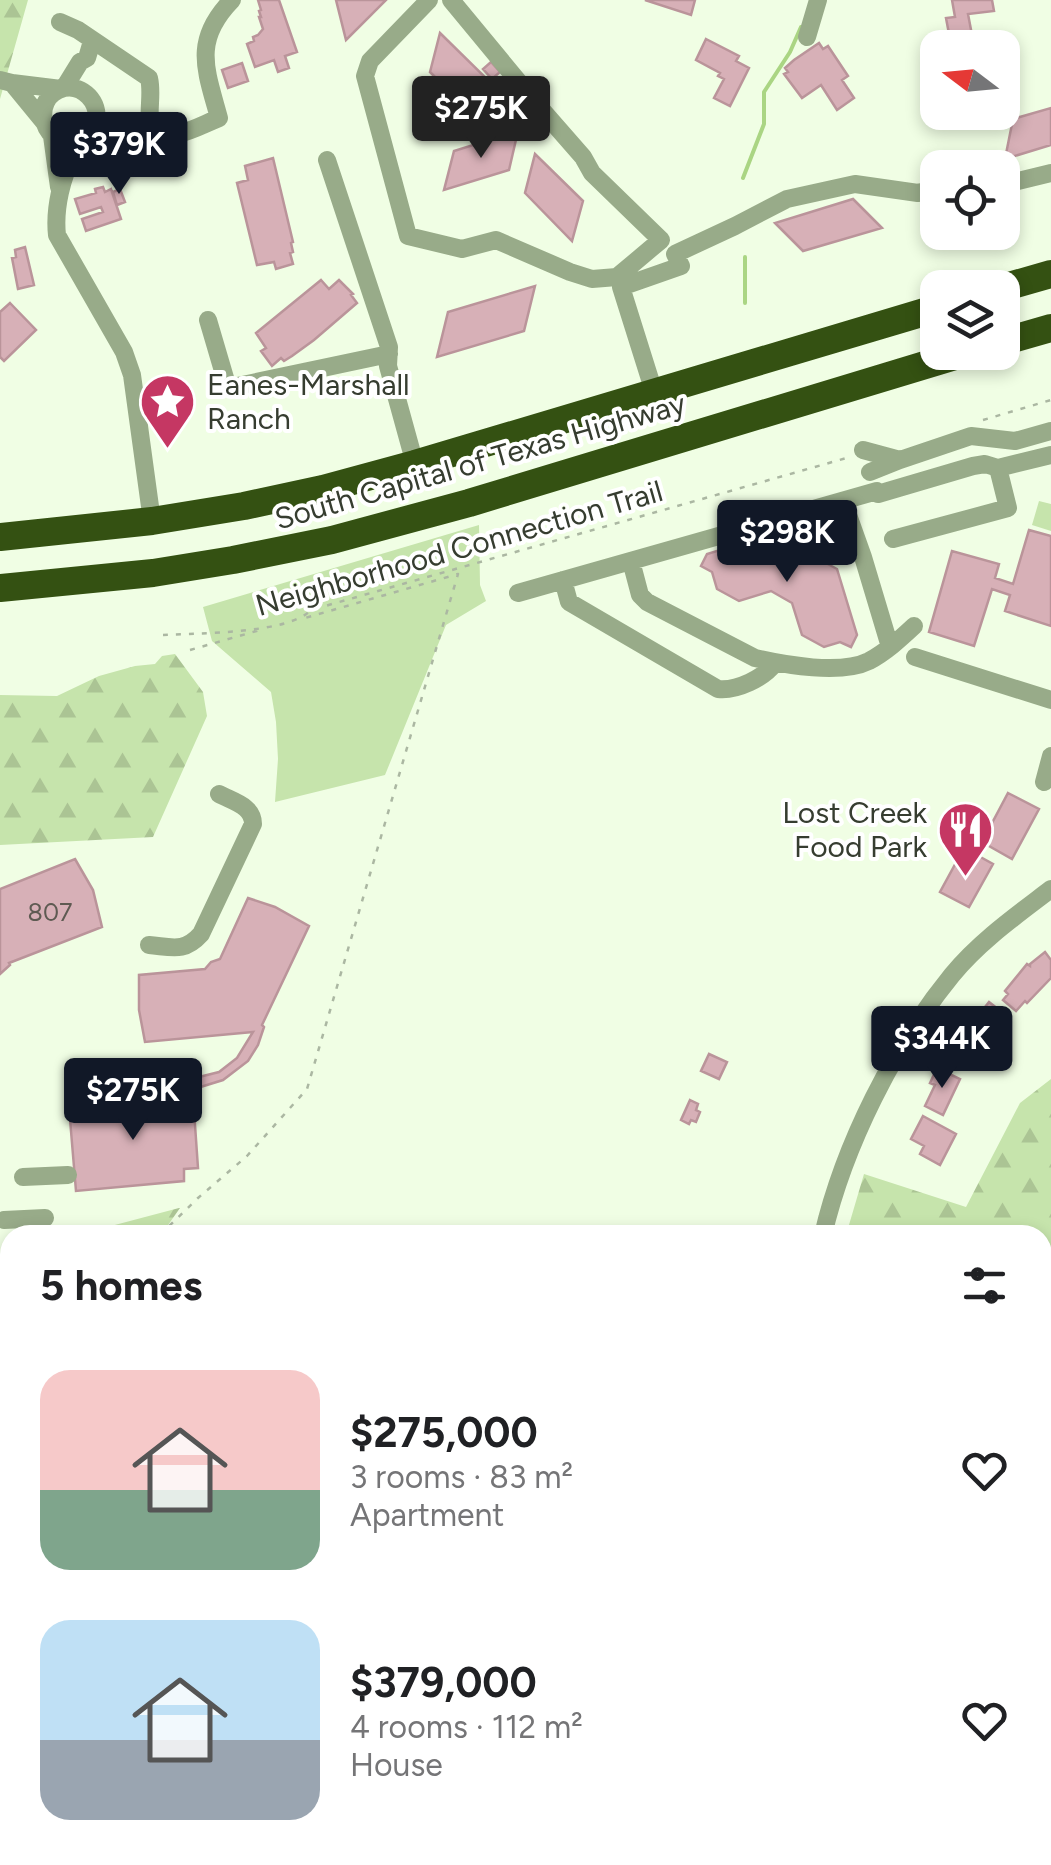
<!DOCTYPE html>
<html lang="en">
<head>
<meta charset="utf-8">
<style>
  :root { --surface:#fff; --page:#f2f2f2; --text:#202124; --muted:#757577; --accent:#111827 }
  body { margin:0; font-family:Figtree,sans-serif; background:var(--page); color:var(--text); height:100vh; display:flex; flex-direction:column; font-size:38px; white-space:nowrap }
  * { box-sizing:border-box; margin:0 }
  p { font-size:32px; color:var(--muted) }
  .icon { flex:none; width:55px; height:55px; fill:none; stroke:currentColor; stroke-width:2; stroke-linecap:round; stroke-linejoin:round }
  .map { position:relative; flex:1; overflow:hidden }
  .side { position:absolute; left:0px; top:1225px; width:1052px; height:640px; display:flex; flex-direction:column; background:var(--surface); border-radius:30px 30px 0 0; box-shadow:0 5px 15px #0003 }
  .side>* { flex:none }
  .needle { width:65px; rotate:286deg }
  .tools { position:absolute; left:920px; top:30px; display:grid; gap:20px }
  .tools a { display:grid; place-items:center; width:100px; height:100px; border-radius:20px; background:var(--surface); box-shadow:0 5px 15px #0003; font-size:50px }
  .price { position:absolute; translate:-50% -85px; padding:0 22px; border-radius:10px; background:var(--accent); color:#fff; font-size:32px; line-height:65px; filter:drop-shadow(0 2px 5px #0008) }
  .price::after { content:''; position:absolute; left:50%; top:60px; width:30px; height:22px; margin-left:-15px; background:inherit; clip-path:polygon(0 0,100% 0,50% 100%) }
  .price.on { background:#222; color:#fff }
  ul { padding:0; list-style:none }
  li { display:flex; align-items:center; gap:30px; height:250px; padding:0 40px }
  li span { display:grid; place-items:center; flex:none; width:280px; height:200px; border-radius:30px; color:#555 }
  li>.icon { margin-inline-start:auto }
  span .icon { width:120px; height:120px; fill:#fffc; stroke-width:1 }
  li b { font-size:42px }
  h2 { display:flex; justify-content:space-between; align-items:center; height:120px; padding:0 40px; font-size:42px }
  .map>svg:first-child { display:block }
  .grass { fill:#c6e4ac }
  .forest { fill:url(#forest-firs) }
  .park { fill:url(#park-tufts) }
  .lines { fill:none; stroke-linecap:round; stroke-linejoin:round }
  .stream { stroke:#aad583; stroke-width:4 }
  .building { fill:#d7b0b7; stroke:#ba949a; stroke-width:2.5 }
  .path { stroke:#abb7a2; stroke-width:2.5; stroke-dasharray:5 8; stroke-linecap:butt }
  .minor { stroke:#98ab89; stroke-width:18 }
  .highway { stroke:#345112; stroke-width:28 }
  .labels { text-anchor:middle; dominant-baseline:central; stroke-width:8; stroke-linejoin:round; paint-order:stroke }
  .number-label { font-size:25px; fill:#5e5a52 }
  .poi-label { font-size:30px; fill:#363d30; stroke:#fff; text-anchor:start }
  .street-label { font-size:30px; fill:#363d30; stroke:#fff }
</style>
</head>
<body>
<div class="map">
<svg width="1051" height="1865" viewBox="0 0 1051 1865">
  <defs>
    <pattern id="forest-firs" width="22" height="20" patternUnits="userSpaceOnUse" patternTransform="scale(2.5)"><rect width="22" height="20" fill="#c6e4ac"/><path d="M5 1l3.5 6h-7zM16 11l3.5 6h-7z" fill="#abc494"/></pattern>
    <pattern id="park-tufts" width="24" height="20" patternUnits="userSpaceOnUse" patternTransform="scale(2.5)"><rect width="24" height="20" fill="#c6e4ac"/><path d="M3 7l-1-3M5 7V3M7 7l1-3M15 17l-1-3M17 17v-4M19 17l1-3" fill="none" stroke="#abc494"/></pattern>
  </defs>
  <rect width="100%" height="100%" fill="#f0fee4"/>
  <!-- grass -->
  <path class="grass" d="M1039,501l12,3v27l-19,-6z
    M479,525l1,60 6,16 -40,24 -61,150 -110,27 3,-43 -2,-37 -5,-30 -59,-51 -9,-34z"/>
  <!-- forest -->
  <path class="forest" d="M0,0h28l-28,99z
    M175,654l28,38 4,24 -54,121 -153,8v-150l57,1 42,-20 36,-10 20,-2 7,-8z
    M1051,1079v226l-8,6 -1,-76h-196l18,-61 102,33 54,-104z
    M180,1208l-19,27h-84l102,-27z
    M10,1252v118l-10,-8v-106z"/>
  <!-- park -->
  <path class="park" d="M0,1362l10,8v220l-9,11z"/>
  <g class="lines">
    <!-- stream -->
    <path class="stream" d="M743,178l21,-54v-32l26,-40 11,-25
      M745,257v46"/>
  </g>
  <!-- building -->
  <path class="building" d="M258,0h21l18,52 -12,4 4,12 -11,4 -4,-12 -19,7 -8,-23 7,-3 -1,-4 5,-2 5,-6 -4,-12h2l-2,-6 2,-1z
    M336,0h50l-40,40z
    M645,0h50l-4,15z
    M952,0h40l2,11 -26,3 4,21 -22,4 -4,-21 9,-1z
    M440,33l48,47 -11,39 -47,-47z
    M706,39l33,17 -3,5 13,7 -19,38 -16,-8 10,-19 -6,-3 2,-3 -24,-13z
    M819,43l4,6 5,-3 20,30 -6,4 12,18 -17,12 -16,-25 -19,13 -18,-24 4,-2 -3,-4 9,-8z
    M491,62l9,10 -8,7 -9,-10z
    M242,63l6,18 -20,7 -6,-18z
    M1051,108v37l-46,14 8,-40z
    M518,131l-9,39 -65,20 10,-39z
    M535,154l48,47 -11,40 -47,-48z
    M273,158l20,84 -2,1 2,9 -3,1 3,11 -17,5 -2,-7 -17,3 -20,-82 11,-3 -3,-14z
    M96,161l9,6 -6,8 -9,-5z
    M103,187l2,5 6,-3 10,30 -35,12 -4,-12 21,-7 -2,-5 -21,7 -5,-15 21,-6 -1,-4z
    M120,189l5,13 -8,3 -4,-13z
    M853,199l29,29 -79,23 -28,-28z
    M25,247l9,38 -16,4 -6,-31 4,-1 -1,-7z
    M321,280l8,9 10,-9 14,14 -2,1 6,8 -43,37 -22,16 -8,5 -3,-3 -9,8 -11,-15 5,-3 -10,-15z
    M535,286l-11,45 -87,26 11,-45z
    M10,303l26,27 -32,31 -4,-4v-45z
    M1029,530l22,6v90l-46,-15 5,-16 -18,-6 -18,57 -45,-14 23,-81 47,13 -4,14 18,6z
    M773,534l64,35 20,66 -6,12 -11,-5 -16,5 -22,-12 -10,-32 -21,-12 -32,10 -22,-12 -5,-17 -11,-6 6,-12z
    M1008,793l31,16 -27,50 -30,-17z
    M964,848l29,16 -24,43 -29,-15z
    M75,859l18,31 9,37 -93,36 1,2 -10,9v-85z
    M248,898l27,9 34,19 -47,99 2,2 -6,18 -10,16 -25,19 -29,9 -1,7 -25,2v-17l23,-2 28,-7 18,-14 16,-26 -108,10 -6,-32v-35l66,-6 6,-7 9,-3z
    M1045,952l6,8v18l-24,25 -2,-2 -9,10 -13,-11 5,-6 -3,-3 22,-27 3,2v-2z
    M989,1002l14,11 -10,12 5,4 -25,32 -19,-15z
    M709,1054l18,8 -8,17 -18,-8z
    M937,1068l23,11 -17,36 -18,-9 10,-21 -5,-2z
    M193,1096l5,72 -14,1v12l-108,10 -7,-84z
    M690,1100l8,4 -2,6 4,2 -4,10 -5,-2 -2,4 -8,-4z
    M923,1116l33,18 -16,31 -20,-11 4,-8 -13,-7z
    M1051,1447v29l-9,3v-29z
    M1051,1543v35l-9,3v-35z
    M0,1666l5,2 -2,7 6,2 1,-3v16h-2l-4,11 -4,-1z
    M1051,1677v23l-7,1 -2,-23z
    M1042,1761h9v20h-9z
    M517,1855h31l-4,10h-15l-14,-6z
    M571,1855h33l-2,3 4,2 -3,5h-32l4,-7z
    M849,1855l11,3 2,-3h30l-7,10h-42z
    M243,1856h32v9h-32z"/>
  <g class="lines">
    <!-- path -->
    <path class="path" d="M983,420l68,-20
      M163,635c35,-2 125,-1 148,-25l539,-153
      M190,650l70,-20
      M160,1235l38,-37 49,-42 60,-67 151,-515 -153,44
      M0,1395l10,5
      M0,1572l10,-4"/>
    <!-- minor -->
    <path class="minor" d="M429,0l-59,61 -5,15 43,160 54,13 34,-9 74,32 22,7 25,-2 44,-37 -69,-67 -9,-16 -42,-48 -90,-109
      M60,22l18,8 71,48c4,17 -2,33 2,51 22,14 45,-2 68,-11 -13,-48 -27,-77 13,-118
      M807,37l11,-37
      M0,80l12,3 49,6
      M12,83l32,39
      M64,88l16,-26 7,-4 5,-17
      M52,136l7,51
      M83,138c-41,17 -55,-41 -19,-50 19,-4 36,15 32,33 -3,13 -16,20 -22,32 -12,24 -20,55 -17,82l67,117 8,23 20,146
      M327,160l62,187 -1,19 27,98
      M1002,185l49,-12
      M208,320l20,68 161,-34
      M654,392l-33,-105 60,-21 -6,-12 60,-28 52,-27 68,-15 63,9 20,-5
      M863,450l37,10 -30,12
      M900,460l71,-24 44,5 36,-10
      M878,494l95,-28 12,-2 13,4 53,-13
      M843,501l20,56 27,90
      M893,539l115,-31 -10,-40
      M631,561l9,34 7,7 108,56c30,7 86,17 114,3 17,-9 31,-22 45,-35
      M563,580l6,22 149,87c19,2 46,-11 57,-26
      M518,593l359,-102
      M915,657l136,43
      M1044,782l7,-26
      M149,945c23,2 35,8 52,-11l52,-110c0,-18 -19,-22 -34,-30
      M23,1177l45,-2
      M4,1220l41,-2
      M823,1235c21,-90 71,-189 129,-260 28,-34 65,-60 99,-86
      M1042,1512l9,-3
      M0,1745l10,3
      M414,1855l16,10
      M74,1865l2,-10
      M937,1865l5,-10"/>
    <!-- highway -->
    <path class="highway" d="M1002,288l49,-14
      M1002,342l49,-14
      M0,537l152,-16 92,-15 79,-17 92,-25 523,-156
      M0,588l153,-15 80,-13 99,-20 137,-37 499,-151"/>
  </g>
  <!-- icons -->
  <defs>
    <symbol id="sight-pin" viewBox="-11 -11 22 30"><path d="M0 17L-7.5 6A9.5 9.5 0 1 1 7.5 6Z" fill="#c53763" stroke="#fff"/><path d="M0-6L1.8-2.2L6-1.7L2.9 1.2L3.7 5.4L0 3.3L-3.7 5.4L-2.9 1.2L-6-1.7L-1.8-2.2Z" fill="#fff"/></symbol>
    <symbol id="restaurant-pin" viewBox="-11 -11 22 30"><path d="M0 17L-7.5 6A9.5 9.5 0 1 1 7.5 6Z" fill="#c53763" stroke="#fff"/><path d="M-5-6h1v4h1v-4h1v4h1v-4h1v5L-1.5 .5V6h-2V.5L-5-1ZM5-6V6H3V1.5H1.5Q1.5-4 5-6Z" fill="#fff"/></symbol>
  </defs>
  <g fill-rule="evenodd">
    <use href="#sight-pin" x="136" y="370" width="63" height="86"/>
    <use href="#restaurant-pin" x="934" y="798" width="63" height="86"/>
  </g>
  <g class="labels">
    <!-- number labels -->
    <g class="number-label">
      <text x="50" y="912">807</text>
    </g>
    <!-- poi labels -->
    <g class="poi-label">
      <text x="207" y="384">Eanes-Marshall<tspan x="207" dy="34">Ranch</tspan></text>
      <text x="927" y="812" text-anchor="end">Lost Creek<tspan x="927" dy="34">Food Park</tspan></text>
    </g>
    <!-- street labels -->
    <g class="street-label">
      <text transform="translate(480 461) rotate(-16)">South Capital of Texas Highway</text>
      <text transform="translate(459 548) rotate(-16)">Neighborhood Connection Trail</text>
    </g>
  </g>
</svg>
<div class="tools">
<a><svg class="needle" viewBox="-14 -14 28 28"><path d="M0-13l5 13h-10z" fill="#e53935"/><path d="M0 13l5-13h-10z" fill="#757577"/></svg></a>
<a><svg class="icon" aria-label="locate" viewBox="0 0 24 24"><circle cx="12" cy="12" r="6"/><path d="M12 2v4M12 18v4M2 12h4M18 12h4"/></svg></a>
<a><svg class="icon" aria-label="layers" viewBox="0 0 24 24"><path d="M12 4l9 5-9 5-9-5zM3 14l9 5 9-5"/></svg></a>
</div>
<b class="price on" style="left:481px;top:161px">$275K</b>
<b class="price" style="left:119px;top:197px">$379K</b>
<b class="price" style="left:787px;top:585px">$298K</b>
<b class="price" style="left:942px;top:1091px">$344K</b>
<b class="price" style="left:133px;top:1143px">$275K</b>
<section class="side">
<h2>5 homes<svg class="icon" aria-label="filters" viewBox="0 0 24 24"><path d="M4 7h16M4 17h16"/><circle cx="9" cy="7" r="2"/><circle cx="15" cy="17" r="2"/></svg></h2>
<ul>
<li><span style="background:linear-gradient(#f6c9c9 60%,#7fa58c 0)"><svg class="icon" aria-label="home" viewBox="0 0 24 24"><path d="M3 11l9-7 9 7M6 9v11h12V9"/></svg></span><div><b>$275,000</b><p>3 rooms · 83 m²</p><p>Apartment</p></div><svg class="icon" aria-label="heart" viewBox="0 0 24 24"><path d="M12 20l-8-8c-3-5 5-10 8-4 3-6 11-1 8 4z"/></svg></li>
<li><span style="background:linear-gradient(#bfe0f5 60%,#9aa5b1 0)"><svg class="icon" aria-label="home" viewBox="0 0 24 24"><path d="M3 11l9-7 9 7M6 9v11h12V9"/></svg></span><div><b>$379,000</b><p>4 rooms · 112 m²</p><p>House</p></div><svg class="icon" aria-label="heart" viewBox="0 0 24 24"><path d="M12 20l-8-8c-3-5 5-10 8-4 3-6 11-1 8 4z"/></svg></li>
</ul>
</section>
</div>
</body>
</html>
